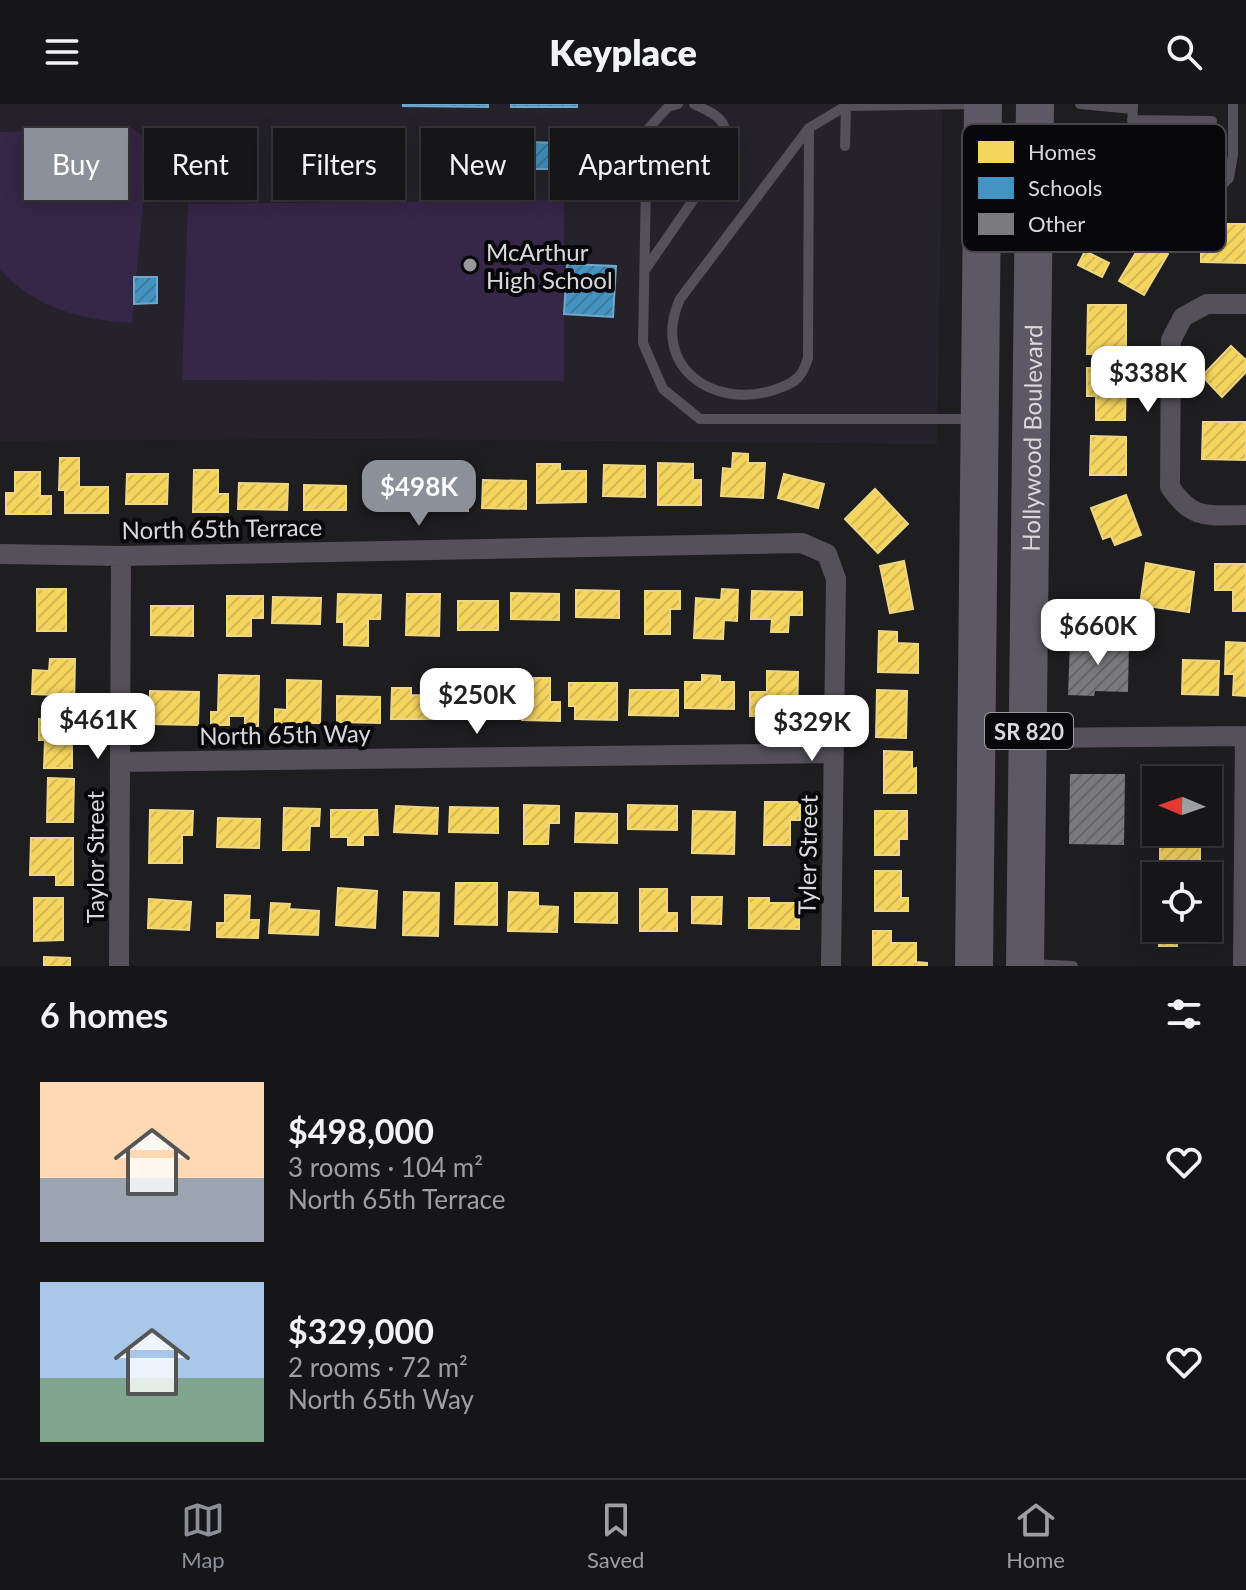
<!DOCTYPE html>
<html lang="en">
<head>
<meta charset="utf-8">
<style>
  :root { --surface:#161618; --page:#232325; --text:#f1f3f6; --muted:#9e9fa2; --line:#353537; --accent:#8c9099 }
  body { margin:0; font-family:Lato,sans-serif; background:var(--page); color:var(--text); height:100vh; display:flex; flex-direction:column; font-size:30px; white-space:nowrap }
  * { box-sizing:border-box; margin:0 }
  p { font-size:26px; color:var(--muted) }
  .icon { flex:none; width:44px; height:44px; fill:none; stroke:currentColor; stroke-width:2; stroke-linecap:round; stroke-linejoin:round }
  .map { position:relative; height:862px; overflow:hidden }
  .side { display:flex; flex-direction:column; background:var(--surface); flex:1 }
  .side>* { flex:none }
  .hud { position:absolute; left:24px; top:24px; width:800px; height:72px; display:flex; gap:16px }
  .needle { width:52px; rotate:272deg }
  .controls { position:absolute; left:1142px; top:662px; display:grid; gap:16px }
  .controls a { display:grid; place-items:center; width:80px; height:80px; border-radius:0px; background:var(--surface); box-shadow:0 4px 20px #0003,0 0 0 2px var(--line); font-size:40px }
  .price { position:absolute; translate:-50% -68px; padding:0 18px; border-radius:16px; background:#fff; color:#222; font-size:26px; line-height:52px; filter:drop-shadow(0 2px 4px #0008) }
  .price::after { content:''; position:absolute; left:50%; top:48px; width:24px; height:18px; margin-left:-12px; background:inherit; clip-path:polygon(0 0,100% 0,50% 100%) }
  .price.on { background:var(--accent); color:#fff }
  ul { padding:0; list-style:none }
  li { display:flex; align-items:center; gap:24px; height:200px; padding:0 40px }
  li span { display:grid; place-items:center; flex:none; width:224px; height:160px; border-radius:0px; color:#555 }
  li>.icon { margin-inline-start:auto }
  span .icon { width:96px; height:96px; fill:#fffc; stroke-width:1 }
  li b { font-size:34px }
  h2 { display:flex; justify-content:space-between; align-items:center; height:96px; padding:0 40px; font-size:34px }
  .tag { padding:0 28px; border-radius:0px; background:var(--surface); box-shadow:0 4px 20px #0003,0 0 0 2px var(--line); font-size:28px; line-height:72px }
  .tag.on { background:var(--accent); color:#fff }
  header { display:flex; justify-content:space-between; align-items:center; height:104px; padding:0 40px; background:var(--surface); font-size:36px; font-weight:800 }
  .tab-bar { display:flex; justify-content:space-around; align-items:center; height:112px; border-top:2px solid var(--line); background:var(--surface); font-size:22px; color:var(--muted) }
  .tab-bar a { display:grid; justify-items:center; gap:4px }
  .tab-bar .on { color:var(--accent) }
  .map>svg:first-child { display:block }
  .built { fill:#26222b }
  .pitch { fill:#362648 }
  .homes { fill:url(#homes-hatch); stroke:#eed682; stroke-width:2 }
  .schools { fill:url(#schools-hatch); stroke:#70a8ca; stroke-width:2 }
  .building { fill:url(#building-hatch) }
  .lines { fill:none; stroke-linecap:round; stroke-linejoin:round }
  .lane { stroke:#55505a; stroke-width:10 }
  .street { stroke:#55505a; stroke-width:20 }
  .highway { stroke:#5e5865; stroke-width:38 }
  .poi-dot { fill:#98979a; stroke:#080709; stroke-width:3 }
  .labels { text-anchor:middle; dominant-baseline:central; stroke-width:8; stroke-linejoin:round; paint-order:stroke }
  .shield { fill:#080709; stroke:#9b999c; stroke-width:2 }
  .shield-label { font-size:22px; font-weight:bold; fill:#dad8db }
  .poi-label { font-size:24px; fill:#dad8db; stroke:#080709; text-anchor:start }
  .street-label { font-size:24px; fill:#dad8db; stroke:#080709 }
  .key { fill:#080709; stroke:#474648; stroke-width:2 }
  .key-label { font-size:22px; fill:#dad8db }
</style>
</head>
<body>
<header><svg class="icon" aria-label="menu" viewBox="0 0 24 24"><path d="M4 6h16M4 12h16M4 18h16"/></svg>Keyplace<svg class="icon" aria-label="search" viewBox="0 0 24 24"><circle cx="10" cy="10" r="6"/><path d="M15 15l6 6"/></svg></header>
<div class="map">
<svg width="1246" height="862" viewBox="0 0 1246 862">
  <defs>
    <pattern id="homes-hatch" width="6" height="6" patternUnits="userSpaceOnUse" patternTransform="scale(2)"><rect width="6" height="6" fill="#f6d55c"/><path d="M-1 1l2-2M0 6l6-6M5 7l2-2" fill="none" stroke="#d2b757"/></pattern>
    <pattern id="schools-hatch" width="6" height="6" patternUnits="userSpaceOnUse" patternTransform="scale(2)"><rect width="6" height="6" fill="#4393c3"/><path d="M-1 1l2-2M0 6l6-6M5 7l2-2" fill="none" stroke="#427a9c"/></pattern>
    <pattern id="building-hatch" width="6" height="6" patternUnits="userSpaceOnUse" patternTransform="scale(2)"><rect width="6" height="6" fill="#7b7a7c"/><path d="M-1 1l2-2M0 6l6-6M5 7l2-2" fill="none" stroke="#646365"/></pattern>
  </defs>
  <rect width="100%" height="100%" fill="#1e1d20"/>
  <!-- built -->
  <path class="built" d="M0,0h943l-6,340 -582,-5 -355,2z"/>
  <!-- pitch -->
  <path class="pitch" d="M133,24l16,15 -17,180c-50,-3 -97,-15 -132,-53v-138z
    M564,96v181l-382,-1 6,-176z"/>
  <!-- homes -->
  <path class="homes" d="M1216,120h30v39l-45,-1v-28h14z
    M1144,135l24,15 -24,41 -25,-14z
    M1085,147l24,12 -7,14 -24,-12z
    M1088,201h38v50l-39,-1z
    M1231,242l15,14v12l-24,25 -20,-21z
    M1087,264h39l-1,52h-29v-24h-9z
    M1203,318h43v38l-44,-1z
    M1091,332l35,1v38h-36z
    M733,349l15,1v9h17l-2,35 -42,-2 2,-28 9,1z
    M60,354h19v29h29v26h-43v-23h-6z
    M658,359l35,1v16h8v25h-43z
    M537,360h23v7h26v31l-49,1z
    M604,361l41,1v31l-42,-1z
    M433,363h24v24h11v20l-40,-1v-26h5z
    M194,366h24v24h10v18h-35z
    M365,366l43,1 -1,29 -43,-2z
    M15,368h25v24h11v18h-45v-21h9z
    M127,370h41l-1,30h-41z
    M784,370l40,10 -6,24 -40,-10z
    M483,376l43,1v28l-44,-1z
    M239,379l49,1 -1,26 -49,-1z
    M304,381l42,1v24h-42z
    M875,385l33,35 -30,29 -33,-34z
    M1126,391l15,40 -26,10 -4,-9 -8,3 -12,-31z
    M904,457l9,48 -23,4 -10,-47z
    M1146,459l48,9 -5,40 -49,-7z
    M1215,460h31v47h-13v-21h-18z
    M37,485h29v42h-29z
    M722,485l16,1 -1,31 -13,-1 -1,19 -29,-1 2,-40 25,2z
    M576,486l43,1v27l-43,-1z
    M645,487h35v18h-10v25h-25z
    M752,487l50,1v23h-13l-1,17h-17l1,-13h-21z
    M511,489l48,1v26l-48,-1z
    M338,490l43,1 -1,24h-12v27l-24,-1v-23h-7z
    M407,490h33l-1,42 -33,-1z
    M227,492h36v22h-12v18h-24z
    M273,493l48,1 -1,26 -48,-1z
    M458,497h40v29h-40z
    M151,502h42v30l-42,-1z
    M879,527l18,1v11l21,1v29l-40,-1z
    M1226,538l19,1 1,53 -13,-1 1,-21h-9z
    M50,555h25l-1,45h-17v-9l-25,-1 1,-24 16,1z
    M1183,556l36,1 -1,34 -36,-1z
    M458,567h25v14h16v27h-42z
    M767,567l31,1 -1,45 -47,-1v-24h17z
    M219,571l40,1 -1,50h-13v-10h-16v9h-18v-13h7z
    M702,571l18,1v6h14v27l-49,-1v-26h17z
    M523,574h27v24h10v19l-38,-1z
    M287,576l34,1 -1,42h-45v-14l12,1z
    M569,579h48v37l-42,-1v-13h-6z
    M392,584h19v7l29,1v23h-49z
    M630,586h48v26l-49,-1z
    M877,586l30,1 -1,47 -30,-1z
    M150,587l49,1 -1,33 -49,-1z
    M337,592l43,1v26l-43,-1z
    M39,615h33v49h-28l1,-28h-6z
    M884,647l28,1v17l4,-1v25h-32z
    M48,674l26,1 -1,43h-26z
    M765,698h35v18h-10v25h-26z
    M524,701l35,1v17h-10l-1,21h-24z
    M628,701l49,1v24l-49,-1z
    M1155,701l1,27h42v5h-44z
    M396,702l42,2 -1,26 -43,-2z
    M450,703l48,1v25l-49,-1z
    M284,704l36,1 -1,17h-9l-1,24h-26z
    M150,706l43,1 -1,24h-10v28h-33z
    M331,706h46l1,25h-15v10h-15v-8h-17z
    M693,707l42,1 -1,42 -42,-1z
    M875,707h32v28h-8v16h-24z
    M576,709l41,1v29l-42,-1z
    M218,714l42,1 -1,29 -42,-1z
    M31,734h42v47h-17v-10h-26z
    M1160,742h40v29l-40,-1z
    M875,767h26v27h7v13h-33z
    M456,779h41v42l-42,-1z
    M338,784l39,3 -2,37 -39,-3z
    M640,785h27v24h10v18h-37z
    M404,788l35,1 -1,43 -35,-1z
    M509,788l29,1v13l20,1 -1,25 -49,-1z
    M575,789h42v30l-42,-1z
    M225,791l25,1 -1,24h10l-1,18 -41,-1v-14h8z
    M692,793h30l-1,27 -29,-1z
    M34,794h29v42l-29,1z
    M749,794h20v5h30v26l-50,-1z
    M149,795l42,3 -2,28 -41,-2z
    M271,799l19,1 -1,5 30,2 -1,24 -49,-2z
    M1159,824h18v18h-18z
    M873,827h18v12h25v19l11,1v3h-54z
    M44,853l26,1v8h-26z"/>
  <!-- schools -->
  <path class="schools" d="M403,0h85v3l-85,-1z
    M511,0h66v3h-66z
    M523,38l42,1v26h-43z
    M567,160l49,2 -3,51 -49,-3z
    M134,173h23v26l-23,1z"/>
  <!-- building -->
  <path class="building" d="M1070,537l59,1 -1,50 -33,-1 -1,5 -26,-1z
    M1070,670h55l-1,71 -55,-1z"/>
  <g class="lines">
    <!-- lane -->
    <path class="lane" d="M678,0l-10,3 -21,23 -4,213 20,46 37,30h273
      M1080,0l53,5
      M1132,16l80,1
      M809,24l-1,230c-2,6 -4,13 -8,17 -5,8 -17,12 -26,15 -62,20 -124,-25 -94,-91l129,-171 37,-22 131,-2
      M845,42l1,-40
      M1042,52h89l2,-52
      M1040,84h179l10,-10 4,-23v-51
      M645,166l82,-119c1,-32 -7,-34 -33,-47
      M1031,860l42,2"/>
    <!-- street -->
    <path class="street" d="M1246,200h-39l-24,13 -12,23 -1,147c23,34 38,28 76,28
      M0,450l121,2 681,-13 25,11 9,25 -5,387
      M1029,634l217,-2
      M120,658l714,-9
      M119,862l2,-410
      M1243,862l2,-230"/>
    <!-- highway -->
    <g class="highway">
      <path d="M974,862l9,-862"/>
      <path id="s1" d="M1025,862l10,-862"/>
    </g>
  </g>
  <!-- markers -->
  <circle class="poi-dot" cx="470" cy="161" r="8"/>
  <g class="labels">
    <!-- shield labels -->
    <rect class="shield" x="985" y="609" width="88" height="36" rx="6"/>
    <g class="shield-label">
      <text x="1029" y="627">SR 820</text>
    </g>
    <!-- poi labels -->
    <g class="poi-label">
      <text x="486" y="147">McArthur<tspan x="486" dy="28">High School</tspan></text>
    </g>
    <!-- street labels -->
    <g class="street-label">
      <text stroke="none"><textPath href="#s1" startOffset="528">Hollywood Boulevard</textPath></text>
      <text transform="translate(222 424) rotate(-1)">North 65th Terrace</text>
      <text transform="translate(285 630) rotate(-1)">North 65th Way</text>
      <text transform="translate(807 751) rotate(-89)">Tyler Street</text>
      <text transform="translate(94 753) rotate(-90)">Taylor Street</text>
    </g>
  </g>
  <!-- legend -->
  <rect x="962" y="20" width="264" height="128" rx="12" class="key"/>
  <rect x="978" y="37" width="36" height="22" fill="#f6d55c"/>
  <rect x="978" y="73" width="36" height="22" fill="#4393c3"/>
  <rect x="978" y="109" width="36" height="22" fill="#7b7a7c"/>
  <g class="key-label">
    <text x="1028" y="56">Homes</text>
    <text x="1028" y="92">Schools</text>
    <text x="1028" y="128">Other</text>
  </g>
</svg>
<div class="controls">
<a><svg class="needle" viewBox="-14 -14 28 28"><path d="M0-13l5 13h-10z" fill="#e53935"/><path d="M0 13l5-13h-10z" fill="#9e9fa2"/></svg></a>
<a><svg class="icon" aria-label="locate" viewBox="0 0 24 24"><circle cx="12" cy="12" r="6"/><path d="M12 2v4M12 18v4M2 12h4M18 12h4"/></svg></a>
</div>
<b class="price" style="left:1148px;top:310px">$338K</b>
<b class="price on" style="left:419px;top:424px">$498K</b>
<b class="price" style="left:1098px;top:563px">$660K</b>
<b class="price" style="left:477px;top:632px">$250K</b>
<b class="price" style="left:98px;top:657px">$461K</b>
<b class="price" style="left:812px;top:659px">$329K</b>
<div class="hud">
<a class="tag on">Buy</a>
<a class="tag">Rent</a>
<a class="tag">Filters</a>
<a class="tag">New</a>
<a class="tag">Apartment</a>
</div>
</div>
<section class="side">
<h2>6 homes<svg class="icon" aria-label="filters" viewBox="0 0 24 24"><path d="M4 7h16M4 17h16"/><circle cx="9" cy="7" r="2"/><circle cx="15" cy="17" r="2"/></svg></h2>
<ul>
<li><span style="background:linear-gradient(#ffd9b3 60%,#9aa5b1 0)"><svg class="icon" aria-label="home" viewBox="0 0 24 24"><path d="M3 11l9-7 9 7M6 9v11h12V9"/></svg></span><div><b>$498,000</b><p>3 rooms · 104 m²</p><p>North 65th Terrace</p></div><svg class="icon" aria-label="heart" viewBox="0 0 24 24"><path d="M12 20l-8-8c-3-5 5-10 8-4 3-6 11-1 8 4z"/></svg></li>
<li><span style="background:linear-gradient(#a9c7e8 60%,#7fa58c 0)"><svg class="icon" aria-label="home" viewBox="0 0 24 24"><path d="M3 11l9-7 9 7M6 9v11h12V9"/></svg></span><div><b>$329,000</b><p>2 rooms · 72 m²</p><p>North 65th Way</p></div><svg class="icon" aria-label="heart" viewBox="0 0 24 24"><path d="M12 20l-8-8c-3-5 5-10 8-4 3-6 11-1 8 4z"/></svg></li>
</ul>
</section>
<nav class="tab-bar">
<a class="on"><svg class="icon" aria-label="map" viewBox="0 0 24 24"><path d="M3 6l6-2 6 2 6-2v14l-6 2-6-2-6 2zM9 4v14M15 6v14"/></svg>Map</a>
<a><svg class="icon" aria-label="saved" viewBox="0 0 24 24"><path d="M7 4h10v16l-5-4-5 4z"/></svg>Saved</a>
<a><svg class="icon" aria-label="home" viewBox="0 0 24 24"><path d="M3 11l9-7 9 7M6 9v11h12V9"/></svg>Home</a>
</nav>
</body>
</html>
